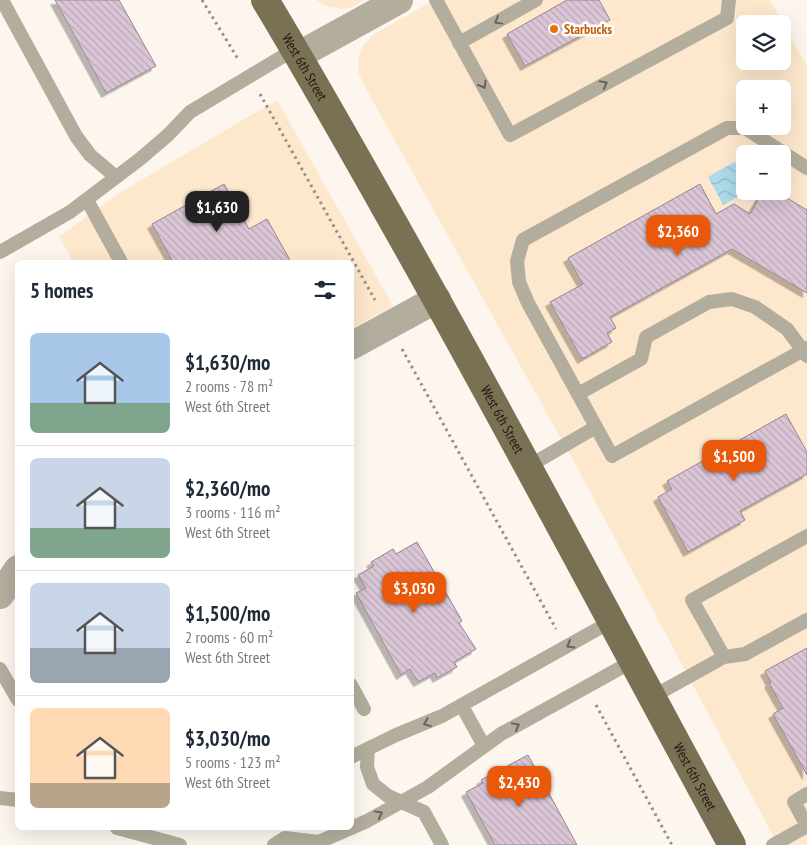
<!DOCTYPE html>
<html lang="en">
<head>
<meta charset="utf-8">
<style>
  :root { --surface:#fff; --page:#f2f2f3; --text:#1f2937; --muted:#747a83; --line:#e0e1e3; --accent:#ea580c }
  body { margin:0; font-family:"PT Sans Narrow",sans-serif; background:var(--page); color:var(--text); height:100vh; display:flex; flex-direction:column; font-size:19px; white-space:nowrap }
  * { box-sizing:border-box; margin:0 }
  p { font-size:16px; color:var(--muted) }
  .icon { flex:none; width:28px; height:28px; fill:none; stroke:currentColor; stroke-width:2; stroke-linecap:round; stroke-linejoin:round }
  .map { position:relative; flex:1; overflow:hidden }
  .panel { position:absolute; left:15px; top:260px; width:339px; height:570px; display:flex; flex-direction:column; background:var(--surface); border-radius:8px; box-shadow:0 5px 20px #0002 }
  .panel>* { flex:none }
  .fabs { position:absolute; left:736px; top:15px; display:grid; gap:10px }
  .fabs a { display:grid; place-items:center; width:55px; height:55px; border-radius:8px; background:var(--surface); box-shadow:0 5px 20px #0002; font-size:25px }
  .price { position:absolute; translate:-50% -42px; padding:0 11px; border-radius:10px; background:var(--accent); color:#fff; font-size:16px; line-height:32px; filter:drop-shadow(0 1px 2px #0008) }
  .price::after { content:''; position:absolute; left:50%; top:30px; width:15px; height:11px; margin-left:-8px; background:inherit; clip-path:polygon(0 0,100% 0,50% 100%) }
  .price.on { background:#222; color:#fff }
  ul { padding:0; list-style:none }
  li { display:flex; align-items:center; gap:15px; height:125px; padding:0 15px }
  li+li { border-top:1px solid var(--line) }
  li span { display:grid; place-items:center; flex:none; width:140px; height:100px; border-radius:8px; color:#555 }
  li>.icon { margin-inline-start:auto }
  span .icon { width:60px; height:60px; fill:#fffc; stroke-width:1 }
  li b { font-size:21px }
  h2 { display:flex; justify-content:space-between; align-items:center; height:60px; padding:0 15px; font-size:21px }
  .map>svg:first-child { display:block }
  .built { fill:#fde8ce; fill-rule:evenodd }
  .water { fill:url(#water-waves) }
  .building { fill:url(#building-back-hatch); stroke:#968492; filter:url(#shadow) }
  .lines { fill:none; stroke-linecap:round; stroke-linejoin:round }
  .path { stroke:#958f88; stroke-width:3; stroke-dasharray:2.5 4; stroke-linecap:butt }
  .service { stroke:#b3ad9d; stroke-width:14 }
  .minor { stroke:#b3ad9d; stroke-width:28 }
  .tertiary { stroke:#b3ad9d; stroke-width:28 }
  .primary { stroke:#7a7053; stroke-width:28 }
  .oneway { stroke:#686258 }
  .food-dot { fill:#e8710a; stroke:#fff; stroke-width:2 }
  .labels { text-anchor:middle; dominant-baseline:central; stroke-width:5; stroke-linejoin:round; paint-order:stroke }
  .food-label { font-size:14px; font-weight:bold; fill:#c56008; stroke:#fff; text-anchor:start }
  .street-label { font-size:14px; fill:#1e1812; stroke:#fff }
</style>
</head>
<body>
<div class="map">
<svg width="807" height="845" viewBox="0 0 807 845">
  <defs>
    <pattern id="water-waves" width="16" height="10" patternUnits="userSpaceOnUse" patternTransform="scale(1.25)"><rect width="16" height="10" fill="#addbea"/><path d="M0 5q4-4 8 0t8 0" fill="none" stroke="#94bbc8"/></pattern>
    <pattern id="building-back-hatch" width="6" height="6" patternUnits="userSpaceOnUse" patternTransform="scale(1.25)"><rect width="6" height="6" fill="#dac6d6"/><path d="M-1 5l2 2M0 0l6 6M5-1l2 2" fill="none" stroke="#bba9b7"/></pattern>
    <filter id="shadow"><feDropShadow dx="-4.5" dy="4.5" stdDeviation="0" flood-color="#0004"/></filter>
  </defs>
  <rect width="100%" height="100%" fill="#fdf6ee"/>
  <!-- built -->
  <path class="built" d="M316,0h49l-15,8 -8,1 -17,-3z
    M434,0h336l37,66v779h-29l-199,-374 -214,-384 -7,-15 1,-15 5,-12 9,-10zM745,24h37v37h-37zM745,89h37v37h-37zM745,154h37v37h-37z
    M277,100l116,206 -42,23v-67h-278l-14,-25 60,-44z"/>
  <!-- water -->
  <path class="water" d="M734,162l11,7v6l-6,8v13l-16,9 -15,-28z"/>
  <!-- building -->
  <path class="building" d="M55,0h64l37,66 -50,27z
    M567,0h32l11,20 -85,46 -18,-32z
    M224,184l25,45 18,-10 24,43h-118l-21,-38z
    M700,184l16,30 18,-10 16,10 13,-23h12l32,19v83l-75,-44 -122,68 6,11 -9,5 5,9 -30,17 -32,-57 33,-18 -15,-26z
    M786,414l21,38v22l-67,37 5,9 -57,32 -30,-55 14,-8 -5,-8z
    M417,542l45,79 -3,2 17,26 -22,13 3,5 -20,11 -2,-5 -17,9 -8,-13 -9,6 -45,-82 10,-5 -8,-13 16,-9 -3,-4 22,-13 3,5z
    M807,648v127l-34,-61 10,-6 -14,-25 2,-1 -6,-11z
    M528,755l49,90h-82l-29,-53 17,-9 -2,-3z"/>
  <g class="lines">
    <!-- path -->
    <path class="path" d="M202,0l36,59
      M260,94l115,206
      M402,349l154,280
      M596,705l76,140"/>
    <!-- service -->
    <path class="service" d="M2,0l74,136 14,19 26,22
      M436,0l74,135 217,-117 2,-18
      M459,43l77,-43
      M807,168l-62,-40h-18l-204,112 -6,21 2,21 9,21 84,153 195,-108
      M87,200l34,62
      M0,252l70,-40 70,-53 28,-24 22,-23 105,-63
      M578,394l63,-35 5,-22 63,-35 23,-3 23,8 32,22 20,27
      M529,466l67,-39
      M724,657l-32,-57 115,-64
      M0,669l18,31
      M351,685l13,24
      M652,697l72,-40 21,-3 62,-34
      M462,706l22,40
      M368,749l-1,18 6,17 15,12 36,16 18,33
      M351,757l45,-22 46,-19 170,-95
      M807,794l-13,8 13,24
      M0,798l18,2
      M117,828l63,17
      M274,845l11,-7 34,4 48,-21 61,-34 73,-53 132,-73
      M773,845l34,-19"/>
    <!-- minor -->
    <path class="minor" d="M351,346l86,-47
      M0,595l18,-26"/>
    <!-- tertiary -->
    <path class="tertiary" d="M299,55l100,-55"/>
    <!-- primary -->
    <path class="primary" id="s1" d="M265,0c41,68 80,137 119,206 120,211 232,426 348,639"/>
  </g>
  <!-- one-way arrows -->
  <defs><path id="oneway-chevron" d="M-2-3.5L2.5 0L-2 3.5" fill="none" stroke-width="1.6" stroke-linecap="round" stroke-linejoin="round" transform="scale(1.25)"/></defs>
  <g class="oneway">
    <use href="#oneway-chevron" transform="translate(498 21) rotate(151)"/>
    <use href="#oneway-chevron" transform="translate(604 84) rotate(-28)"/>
    <use href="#oneway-chevron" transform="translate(483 85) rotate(61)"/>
    <use href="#oneway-chevron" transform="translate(570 645) rotate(150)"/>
    <use href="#oneway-chevron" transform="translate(427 723) rotate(158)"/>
    <use href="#oneway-chevron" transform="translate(516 726) rotate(-29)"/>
    <use href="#oneway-chevron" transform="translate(379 814) rotate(-29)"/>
  </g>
  <!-- markers -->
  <circle class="food-dot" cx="554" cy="29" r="5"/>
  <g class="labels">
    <!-- food labels -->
    <g class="food-label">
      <text x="564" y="29">Starbucks</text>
    </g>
    <!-- street labels -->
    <g class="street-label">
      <text stroke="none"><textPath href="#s1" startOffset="78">West 6th Street</textPath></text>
      <text stroke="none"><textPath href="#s1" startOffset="482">West 6th Street</textPath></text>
      <text stroke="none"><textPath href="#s1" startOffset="888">West 6th Street</textPath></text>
    </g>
  </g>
</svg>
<div class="fabs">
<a><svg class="icon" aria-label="layers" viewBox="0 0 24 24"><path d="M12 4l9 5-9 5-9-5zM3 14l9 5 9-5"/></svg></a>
<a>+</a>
<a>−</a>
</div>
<b class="price on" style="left:217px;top:233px">$1,630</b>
<b class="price" style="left:678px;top:257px">$2,360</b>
<b class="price" style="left:734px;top:482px">$1,500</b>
<b class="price" style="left:414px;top:614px">$3,030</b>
<b class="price" style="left:519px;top:808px">$2,430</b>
<section class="panel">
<h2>5 homes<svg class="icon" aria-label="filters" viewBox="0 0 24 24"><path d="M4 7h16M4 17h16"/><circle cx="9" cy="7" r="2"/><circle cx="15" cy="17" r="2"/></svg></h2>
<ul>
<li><span style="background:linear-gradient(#a9c7e8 70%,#7fa58c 0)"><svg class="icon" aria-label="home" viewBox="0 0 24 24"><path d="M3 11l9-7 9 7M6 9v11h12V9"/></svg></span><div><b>$1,630/mo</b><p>2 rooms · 78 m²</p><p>West 6th Street</p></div></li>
<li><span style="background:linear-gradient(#c9d6e8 70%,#7fa58c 0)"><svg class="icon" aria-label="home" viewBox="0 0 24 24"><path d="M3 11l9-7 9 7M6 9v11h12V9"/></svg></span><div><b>$2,360/mo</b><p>3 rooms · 116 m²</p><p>West 6th Street</p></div></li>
<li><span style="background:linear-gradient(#c9d6e8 65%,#9aa5b1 0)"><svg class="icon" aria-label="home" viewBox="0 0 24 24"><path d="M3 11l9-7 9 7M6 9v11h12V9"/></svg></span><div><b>$1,500/mo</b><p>2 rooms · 60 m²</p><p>West 6th Street</p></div></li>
<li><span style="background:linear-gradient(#ffd9b3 75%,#b9a48a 0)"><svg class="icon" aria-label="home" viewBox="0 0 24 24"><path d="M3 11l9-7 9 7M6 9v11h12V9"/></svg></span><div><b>$3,030/mo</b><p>5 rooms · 123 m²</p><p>West 6th Street</p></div></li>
</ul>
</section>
</div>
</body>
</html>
